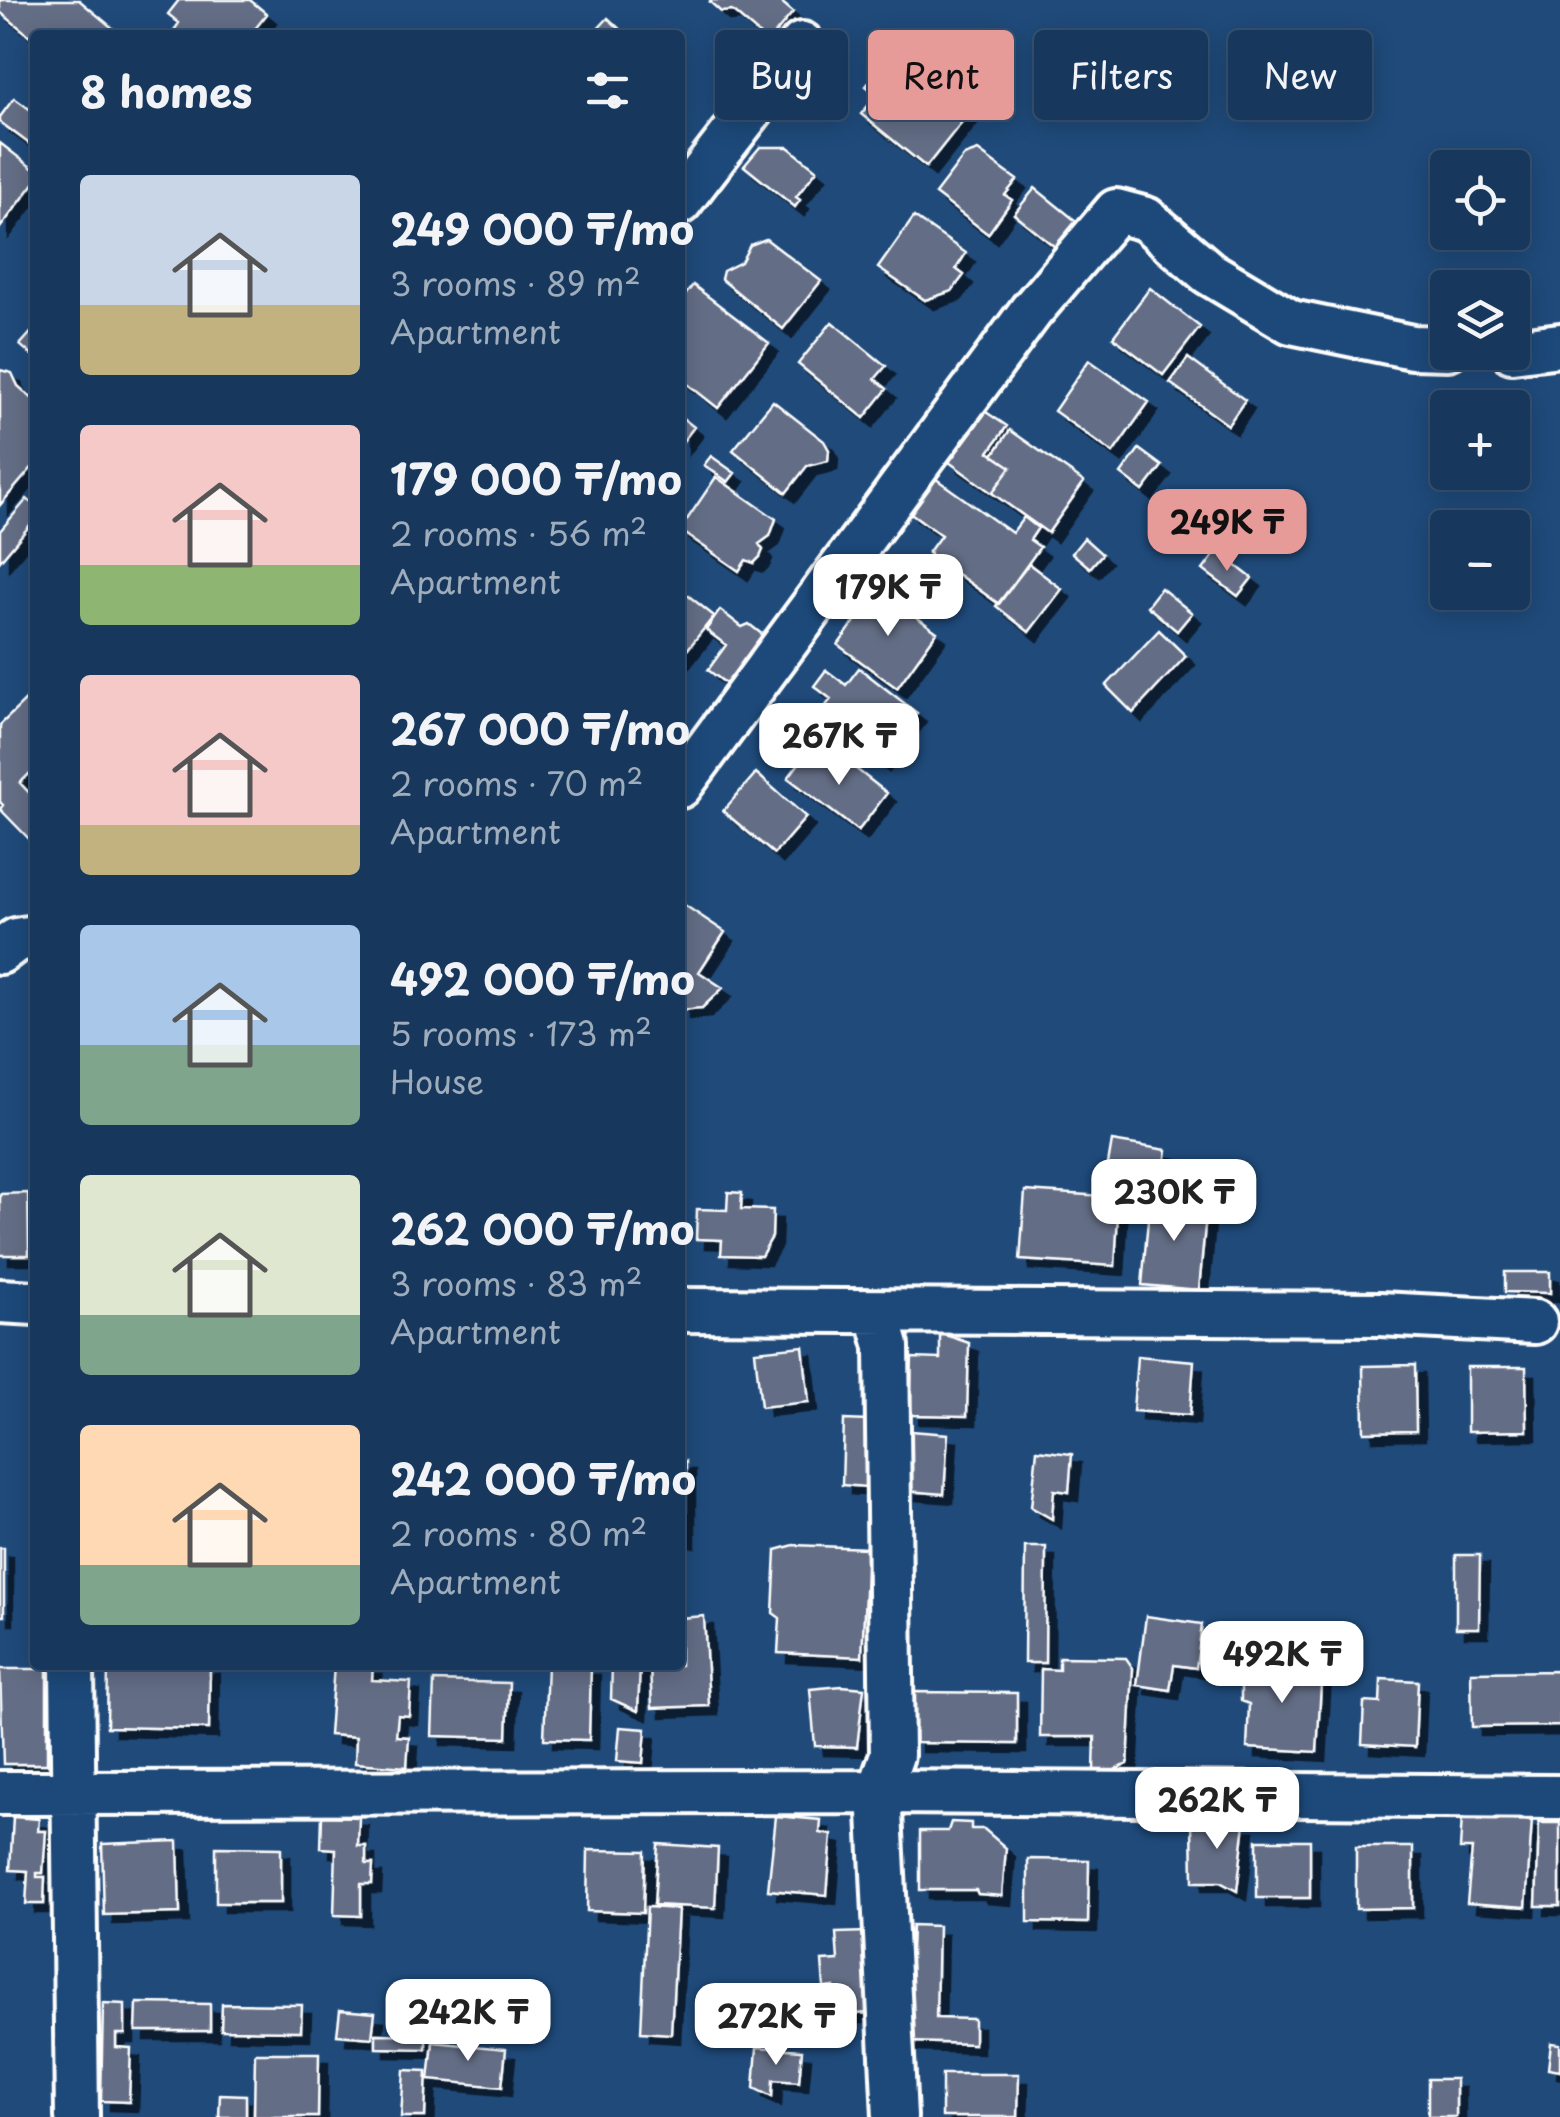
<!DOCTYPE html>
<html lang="en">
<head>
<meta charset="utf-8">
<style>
  :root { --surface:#17385c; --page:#203f62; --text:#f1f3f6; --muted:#9eacbb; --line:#365272; --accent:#e69b98 }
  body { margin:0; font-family:"Playpen Sans",sans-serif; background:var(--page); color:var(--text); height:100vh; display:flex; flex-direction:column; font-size:38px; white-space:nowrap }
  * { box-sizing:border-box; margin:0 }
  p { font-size:32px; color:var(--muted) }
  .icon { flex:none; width:55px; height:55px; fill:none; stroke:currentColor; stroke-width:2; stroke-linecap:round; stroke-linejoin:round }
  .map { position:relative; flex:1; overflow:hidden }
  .details { position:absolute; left:30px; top:30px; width:655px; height:1640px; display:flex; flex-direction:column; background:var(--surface); border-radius:10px; box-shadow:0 5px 25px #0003,0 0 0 2px var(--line) }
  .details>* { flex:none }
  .guide { position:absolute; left:715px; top:30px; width:695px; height:90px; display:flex; gap:20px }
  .controls { position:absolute; left:1430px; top:150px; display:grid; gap:20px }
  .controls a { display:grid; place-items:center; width:100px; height:100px; border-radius:10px; background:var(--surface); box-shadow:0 5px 25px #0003,0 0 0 2px var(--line); font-size:50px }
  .price { position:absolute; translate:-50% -85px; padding:0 22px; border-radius:20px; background:#fff; color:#222; font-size:32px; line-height:65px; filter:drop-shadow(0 2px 5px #0008) }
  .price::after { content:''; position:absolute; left:50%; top:60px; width:30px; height:22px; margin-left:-15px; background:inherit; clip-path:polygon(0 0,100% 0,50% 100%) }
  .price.selected { background:var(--accent); color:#111 }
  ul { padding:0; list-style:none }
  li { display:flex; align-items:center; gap:30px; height:250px; padding:0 50px }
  li span { display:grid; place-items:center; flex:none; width:280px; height:200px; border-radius:10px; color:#555 }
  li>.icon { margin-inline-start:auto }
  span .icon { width:120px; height:120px; fill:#fffc; stroke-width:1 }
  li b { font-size:42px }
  h2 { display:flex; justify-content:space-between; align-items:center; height:120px; padding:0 50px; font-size:42px }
  .tag { padding:0 35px; border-radius:10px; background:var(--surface); box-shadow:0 5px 25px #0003,0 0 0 2px var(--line); font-size:35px; line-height:90px }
  .tag.selected { background:var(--accent); color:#111 }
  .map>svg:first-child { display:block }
  .building { fill:#646d85; stroke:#fff; stroke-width:2.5; filter:url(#shadow) }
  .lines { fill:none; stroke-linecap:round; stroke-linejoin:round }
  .minor-casing { stroke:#fff; stroke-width:50 }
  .minor { stroke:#1f4a7a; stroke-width:42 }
</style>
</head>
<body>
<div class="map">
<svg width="1560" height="2117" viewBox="0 0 1560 2117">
  <defs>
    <filter id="shadow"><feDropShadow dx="9" dy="9" stdDeviation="0" flood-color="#0009"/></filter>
  </defs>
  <rect width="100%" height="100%" fill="#1f4a7a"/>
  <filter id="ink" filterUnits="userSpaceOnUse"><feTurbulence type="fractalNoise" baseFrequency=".01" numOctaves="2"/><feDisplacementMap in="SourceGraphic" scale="20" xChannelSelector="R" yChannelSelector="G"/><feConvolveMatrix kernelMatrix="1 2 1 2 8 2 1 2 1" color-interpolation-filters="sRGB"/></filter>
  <g filter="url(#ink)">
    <!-- building -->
    <path class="building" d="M0,0h79l42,35h-86v5l-35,-28z
      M179,0h71l17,14 -17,21h-79l8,-12 -11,-9z
      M712,0h67l14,12 -25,30 -36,-31 -11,1 -11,-10z
      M608,18l18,17 -32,-2z
      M903,60l66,53 -43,54 -65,-53 16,-19 -11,-9 10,-12 13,4z
      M14,98l21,15v35l-35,-26v-5z
      M0,143l35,27v12l-35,46z
      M760,147h28l29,23 -21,27 4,3 -5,7 -51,-41z
      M978,151l39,29 -12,15 7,5 -24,34 -53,-40 29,-38z
      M1035,188l41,33 -21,26 -41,-33z
      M914,217l52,36 -10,16 8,6 -12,16 -27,9 -47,-32z
      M766,239l55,42 -38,48 -62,-50 2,-8 18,-9 9,-17z
      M693,285l76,58 -51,65 -38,-30 3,-56 -3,-20z
      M1150,288l50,39 -37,48 -50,-38z
      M832,322l54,44 -11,13 12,10 -23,29 -66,-54z
      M35,328v30l-15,-13z
      M1188,358l57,42 -17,25 -58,-42z
      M1089,360l60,42 -36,51 -59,-42z
      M0,370l12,3 6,13 17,15v63l-35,41z
      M773,401l51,40 5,9 -1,11 -21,5 -21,27 -53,-43z
      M986,412l21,14 -18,26 22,15 -19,26 -43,-31z
      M680,416l14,11 -14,18z
      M1010,430l74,52 -36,51 -56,-40 19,-26 -18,-12z
      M1139,449l23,17 -19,25 -22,-17z
      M711,456l24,17 -7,9 -24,-17z
      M932,476l80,57 12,-16 14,11 -8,12 10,7 -41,57 -71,-51 13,-18 -33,-24z
      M716,477l60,42 -6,17 -11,8 4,6 -3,7 -6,6 -8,-3 -7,11 -59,-41z
      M27,499l8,7v13l-35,42v-30z
      M1084,538l18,16 -12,14 -18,-15z
      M1217,551l35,27 -14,18 -35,-26z
      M1029,564l33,25 -33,43 -33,-26z
      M1161,588l31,25 -15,18 -30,-25z
      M680,589l34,27 -34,43z
      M878,589l59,43 -40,56 -59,-43z
      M720,610l22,17 7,-3 19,15 -36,49 -24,-18 18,-25 -20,-15z
      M1159,630l27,26 -53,57 -27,-27z
      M859,668l58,45 -37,50 -61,-48 12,-16 -17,-13 12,-16 20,15z
      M35,691v77l-15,15 15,16v46l-35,-36 3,-4 -3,-3v-77z
      M806,754l17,6 14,-6 50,39 -29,38 -70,-53z
      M756,773l50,44 -32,37 -51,-43z
      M680,902l45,30 -26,40 24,16 -21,20 -22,2z
      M1112,1141l55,9 -6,42 -56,-10z
      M1025,1191l94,6 -4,69 -95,-6z
      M728,1192l14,1 -1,16 32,1 -1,27 -11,19 -40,-1 1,-15 -26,-1 1,-30 30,1z
      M28,1193l1,62h-29v-61z
      M1150,1198l57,6 -8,86 -57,-5z
      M1505,1272h45v21l-45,-1z
      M940,1333l29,10 -2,73 -57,-1 2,-57 28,1z
      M803,1346l6,56 -48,5 -6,-56z
      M1137,1356l57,5 -4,54 -57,-4z
      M1415,1365l1,66 -52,1 -1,-66z
      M1467,1367h59l1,64 -60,1z
      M844,1420l24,1 -2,66 -24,-2z
      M911,1431l37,3 -4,60 -37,-3z
      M1037,1450l35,4 -3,38 -15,-2 -2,29 -21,-12z
      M680,1461h6v77h-6z
      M794,1545l73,3 -5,109 -84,-4 2,-35 -7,-5 3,-63z
      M1025,1547h21l-1,116h-21z
      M0,1548h4v68h-4z
      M1456,1555h24l-1,73h-23z
      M704,1616l5,90 -57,2 -2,-43h30v-47z
      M1146,1616l56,8 -6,44 -22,-3 -4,25 -33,-5z
      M1059,1657l67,1 7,10 -5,96 -24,11 -10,-5 1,-33h-55l1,-68 18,1z
      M1310,1664l1,4h11l-5,84 -70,-4 2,-44 -8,-3v-35z
      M108,1665h102l-1,64 -102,-2z
      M334,1665h39l-1,15 39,2 -2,34 -11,-1 -2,21 13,1 -2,30 -52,-4 1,-26 -27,-2z
      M547,1665l44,1 -2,74 -45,-1z
      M612,1665h28l-2,46 -27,-12z
      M0,1669h47v95h-44z
      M1560,1671v55l-88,1 -1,-55z
      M1381,1679l37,2 -3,66 -53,-3 2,-42 16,1z
      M434,1681l75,2 -2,55 -75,-2z
      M842,1686l22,2 -7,59 -42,-1 -5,-57z
      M913,1692l104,1v51l-104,-1z
      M620,1727l26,2 -3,34 -26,-2z
      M322,1816l37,1 -1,29h8v18h7l-1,20h-11v32l-27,-1 2,-66 -15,-1z
      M776,1816l45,4 -1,13 12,2 -5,60 -59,-5z
      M1462,1816l70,4 -6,87 -59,-4 5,-54h-12z
      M13,1817l26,2 -1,12h8l-3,42h-6v4h8l-1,27h-18l2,-33 -18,-1z
      M1192,1821l53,2 -8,68 -17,-9h-27z
      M951,1822l20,1v6h13l22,19 -4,48 -24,-2 -2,-4h-56v-59h28z
      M1539,1823h21v83h-24z
      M1257,1840h53v58h-53z
      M178,1841l2,72 -76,2 -2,-71z
      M658,1844l60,4 -3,60 -61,-3z
      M216,1847l65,1v55h-65z
      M1356,1847h57v61l-57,1z
      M588,1850l57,1 -2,62 -56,-2z
      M1028,1859l61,1 -1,63 -60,-1z
      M647,1907l31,2 -7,125 -30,-2z
      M912,1925l26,1 -2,92 38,1v25l-66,-2z
      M867,1932l4,81 -36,2 -1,-28 -10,1 -2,-27 16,-1 -2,-27z
      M103,2003l22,1v30h-9v13l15,1 -2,54 -28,-1z
      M137,2003l73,1v27h-74z
      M222,2004l80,1 -1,26 -80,-1z
      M340,2010l35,3 -3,25 -35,-3z
      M376,2034l50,1v14l-50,-1z
      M433,2042l73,7 -4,38 -73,-7z
      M1551,2043l9,1v27l-12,-2z
      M757,2047l45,3 -3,32 -26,-2 -1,17 -18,-9z
      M255,2053h64l-1,64h-64z
      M404,2070l23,1 -2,46h-24z
      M942,2074h77l-1,43h-76z
      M1428,2079h28v38h-28z
      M220,2094l26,1v22h-27z"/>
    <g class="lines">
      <defs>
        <path id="minor" d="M680,202l122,-158
          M1512,351l48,-6
          M680,786l351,-475 85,-100 30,8 63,54 82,49 121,25 36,1
          M0,952l16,-12 19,-3
          M0,1301l35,2
          M680,1310l700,4 155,8
          M877,1312l10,34 5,409 -13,37 16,325
          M72,1665l5,452
          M0,1793l879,-1 681,5"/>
      </defs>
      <!-- minor casing -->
      <use href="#minor" class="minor-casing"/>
      <!-- minor -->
      <use href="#minor" class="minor"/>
    </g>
  </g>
</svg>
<div class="controls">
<a><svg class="icon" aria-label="locate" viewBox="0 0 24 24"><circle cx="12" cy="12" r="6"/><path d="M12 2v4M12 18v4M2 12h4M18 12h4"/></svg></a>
<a><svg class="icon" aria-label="layers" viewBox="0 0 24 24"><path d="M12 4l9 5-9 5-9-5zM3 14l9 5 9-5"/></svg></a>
<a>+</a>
<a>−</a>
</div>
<b class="price selected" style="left:1227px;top:574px">249K ₸</b>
<b class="price" style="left:888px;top:639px">179K ₸</b>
<b class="price" style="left:839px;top:788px">267K ₸</b>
<b class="price" style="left:1174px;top:1244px">230K ₸</b>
<b class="price" style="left:1282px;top:1706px">492K ₸</b>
<b class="price" style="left:1217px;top:1852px">262K ₸</b>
<b class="price" style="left:468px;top:2064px">242K ₸</b>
<b class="price" style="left:776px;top:2068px">272K ₸</b>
<div class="guide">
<a class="tag">Buy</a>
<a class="tag selected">Rent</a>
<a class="tag">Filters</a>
<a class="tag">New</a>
</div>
<section class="details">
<h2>8 homes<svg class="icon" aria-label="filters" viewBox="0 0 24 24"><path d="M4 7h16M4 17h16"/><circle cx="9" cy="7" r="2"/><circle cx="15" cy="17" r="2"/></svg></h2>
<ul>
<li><span style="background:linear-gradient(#c9d6e8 65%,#c2b280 0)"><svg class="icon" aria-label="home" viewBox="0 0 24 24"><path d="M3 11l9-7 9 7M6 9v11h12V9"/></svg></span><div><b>249 000 ₸/mo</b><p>3 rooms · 89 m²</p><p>Apartment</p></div></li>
<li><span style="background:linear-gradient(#f6c9c9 70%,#8fb573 0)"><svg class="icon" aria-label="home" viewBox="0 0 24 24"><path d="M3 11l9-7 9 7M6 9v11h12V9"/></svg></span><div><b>179 000 ₸/mo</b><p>2 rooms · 56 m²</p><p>Apartment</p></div></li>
<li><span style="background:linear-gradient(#f6c9c9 75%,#c2b280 0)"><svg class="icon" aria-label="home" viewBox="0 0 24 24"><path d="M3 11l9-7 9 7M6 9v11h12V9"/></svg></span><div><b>267 000 ₸/mo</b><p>2 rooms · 70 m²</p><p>Apartment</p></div></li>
<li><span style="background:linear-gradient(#a9c7e8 60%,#7fa58c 0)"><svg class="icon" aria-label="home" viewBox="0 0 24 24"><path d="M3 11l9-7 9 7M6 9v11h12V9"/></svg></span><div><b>492 000 ₸/mo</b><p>5 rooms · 173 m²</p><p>House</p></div></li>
<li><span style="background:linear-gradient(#dfe7d0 70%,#7fa58c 0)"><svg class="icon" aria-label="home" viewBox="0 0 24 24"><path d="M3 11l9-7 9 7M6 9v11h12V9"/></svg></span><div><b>262 000 ₸/mo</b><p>3 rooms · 83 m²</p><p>Apartment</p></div></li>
<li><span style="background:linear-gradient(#ffd9b3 70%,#7fa58c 0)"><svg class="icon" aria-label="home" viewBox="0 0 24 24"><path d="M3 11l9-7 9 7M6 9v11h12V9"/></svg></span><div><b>242 000 ₸/mo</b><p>2 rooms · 80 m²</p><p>Apartment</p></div></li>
</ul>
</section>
</div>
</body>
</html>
